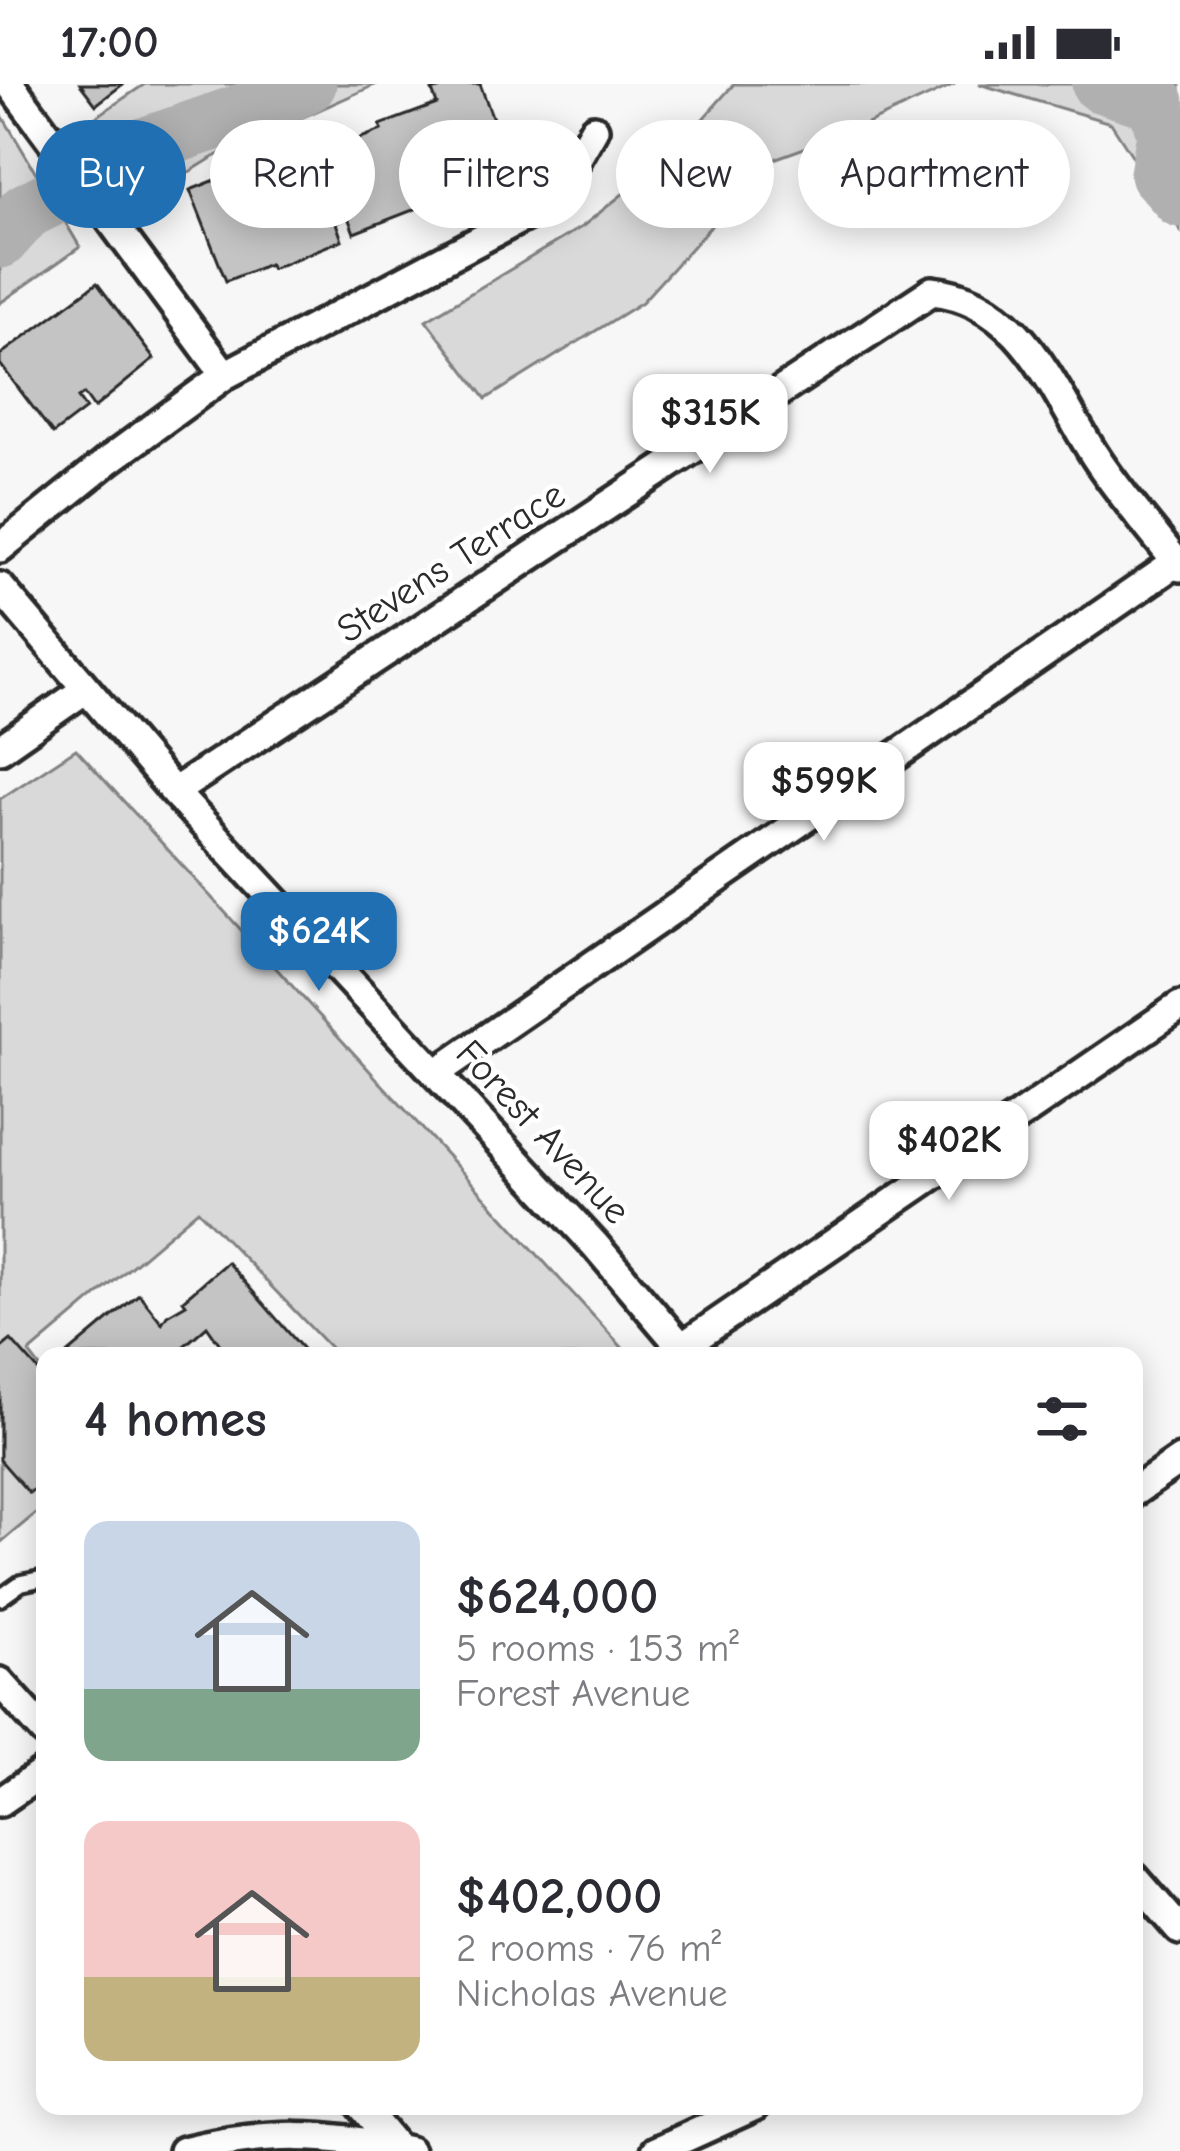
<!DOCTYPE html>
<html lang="en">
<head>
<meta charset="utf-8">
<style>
  :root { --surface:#fff; --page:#f7f7f7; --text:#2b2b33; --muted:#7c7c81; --accent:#1f6fb2 }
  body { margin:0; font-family:"Comic Neue",sans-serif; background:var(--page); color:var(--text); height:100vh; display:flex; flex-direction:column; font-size:45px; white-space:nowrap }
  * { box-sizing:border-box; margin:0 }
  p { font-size:39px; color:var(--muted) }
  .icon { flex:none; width:66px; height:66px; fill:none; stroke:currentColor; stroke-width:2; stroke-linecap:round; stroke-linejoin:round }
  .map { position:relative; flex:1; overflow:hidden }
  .sheet { position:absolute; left:36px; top:1263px; width:1107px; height:768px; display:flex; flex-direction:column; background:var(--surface); border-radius:24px; box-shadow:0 6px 30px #0003 }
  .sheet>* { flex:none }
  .guide { position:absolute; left:36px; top:36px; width:1110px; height:108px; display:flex; gap:24px }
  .price { position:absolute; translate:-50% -102px; padding:0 27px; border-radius:24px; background:#fff; color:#222; font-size:39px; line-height:78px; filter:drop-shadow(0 3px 6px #0008) }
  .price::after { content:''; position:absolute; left:50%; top:72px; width:36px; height:27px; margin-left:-18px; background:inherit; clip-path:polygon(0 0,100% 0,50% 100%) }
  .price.on { background:var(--accent); color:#fff }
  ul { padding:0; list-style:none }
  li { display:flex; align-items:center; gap:36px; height:300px; padding:0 48px }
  li span { display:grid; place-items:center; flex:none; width:336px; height:240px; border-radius:24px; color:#555 }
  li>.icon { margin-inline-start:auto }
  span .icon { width:144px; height:144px; fill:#fffc; stroke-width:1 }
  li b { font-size:51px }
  h2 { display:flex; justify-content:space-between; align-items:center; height:144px; padding:0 48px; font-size:51px }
  .pill { padding:0 42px; border-radius:54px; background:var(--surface); box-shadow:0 6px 30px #0003; font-size:42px; line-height:108px }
  .pill.on { background:var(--accent); color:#fff }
  .status { display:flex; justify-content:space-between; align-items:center; height:84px; padding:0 60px; background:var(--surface); direction:ltr }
  .status svg { height:33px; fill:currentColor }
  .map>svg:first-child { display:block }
  .green { fill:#d9d9d9; stroke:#828282; stroke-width:3 }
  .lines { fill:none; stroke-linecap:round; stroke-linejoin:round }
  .river { stroke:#b0b0b0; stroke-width:57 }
  .building { fill:#c4c4c4; stroke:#2b2b2b; stroke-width:3 }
  .lane-casing { stroke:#2b2b2b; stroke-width:22 }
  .street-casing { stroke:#2b2b2b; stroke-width:36 }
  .lane { stroke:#fff; stroke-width:14 }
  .street { stroke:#fff; stroke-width:27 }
  .labels { text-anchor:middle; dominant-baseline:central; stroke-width:9; stroke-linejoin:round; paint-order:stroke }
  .street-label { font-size:39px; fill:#2b2b2b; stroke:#fff }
</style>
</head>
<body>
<div class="status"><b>17:00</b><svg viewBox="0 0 49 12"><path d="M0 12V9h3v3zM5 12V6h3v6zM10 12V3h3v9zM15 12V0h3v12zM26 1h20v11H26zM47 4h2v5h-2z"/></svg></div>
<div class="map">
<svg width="1180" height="2067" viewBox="0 0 1180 2067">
  <rect width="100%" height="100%" fill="#f7f7f7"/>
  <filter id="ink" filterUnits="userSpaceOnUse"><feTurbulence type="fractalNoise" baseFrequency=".00833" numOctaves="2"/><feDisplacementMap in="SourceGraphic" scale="24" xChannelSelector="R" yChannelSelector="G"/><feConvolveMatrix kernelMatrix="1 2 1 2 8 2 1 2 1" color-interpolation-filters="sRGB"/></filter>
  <g filter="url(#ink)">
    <!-- green -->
    <path class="green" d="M145,0h232l-165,74 -65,40 -63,-73z
      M734,0h221l-101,46 -83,30 -129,142 -156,97 -60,-79 157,-94 87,-70z
      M979,0h201v146l-69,-107z
      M0,28l80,135 -80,56z
      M76,665l554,607h-292l-140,-146 -169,143 16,21v132l-45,37v-744z"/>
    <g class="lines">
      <!-- river -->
      <path class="river" d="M1100,0l56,18 9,33 -7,39 22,25
        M0,156l26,-29 88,-45 27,-19 133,-46 34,-17"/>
    </g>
    <!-- building -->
    <path class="building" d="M80,0h43l-27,21z
      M452,0h28l32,86 -77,33 -6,-17 -9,4 6,15 -72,28 -6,-16 -12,6 6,17 -71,29 -2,-5 -43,17 -36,-91 38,-15 3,7 19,-7 2,7 48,-19 -3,-6 36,-14 2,5 47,-18 -2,-5 57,-21 -5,-13z
      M97,199l57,76 -60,49 -10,-14 -6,4 8,11 -33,25 -53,-70v-9z
      M227,1178l82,94h-81l-21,-30 -24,21 8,9h-126l74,-62 23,29 5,-8 19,-11 -3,-4z
      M11,1256l34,38v102l-16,13 -29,-33v-111z"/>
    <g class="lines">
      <defs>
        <path id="lane" d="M0,1514l21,-15 24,-5"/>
        <path id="street" d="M10,0l215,291
          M0,464l109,-88 116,-85 327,-173 42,-73
          M0,503l174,205 421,453 94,111
          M0,665l86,-60
          M174,708l758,-501c90,9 120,98 163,165 25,39 57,74 85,111
          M436,989l741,-511
          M682,1263l498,-341
          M1134,1408l46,-32
          M0,1598l45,50
          M0,1718l45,-31
          M1134,1793l46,53
          M362,2022l37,45
          M183,2067c82,-20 144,-19 226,0
          M656,2067l99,-45"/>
      </defs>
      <!-- lane casing -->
      <use href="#lane" class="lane-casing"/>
      <!-- street casing -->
      <use href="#street" class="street-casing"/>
      <!-- lane -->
      <use href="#lane" class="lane"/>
      <!-- street -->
      <use href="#street" class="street"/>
    </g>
  </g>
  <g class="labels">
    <!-- street labels -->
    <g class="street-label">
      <text transform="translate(451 478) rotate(-33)">Stevens Terrace</text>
      <text transform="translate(543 1048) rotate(47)">Forest Avenue</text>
    </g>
  </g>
</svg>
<b class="price" style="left:710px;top:392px">$315K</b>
<b class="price" style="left:824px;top:760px">$599K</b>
<b class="price on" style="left:319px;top:910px">$624K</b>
<b class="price" style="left:949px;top:1119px">$402K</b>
<div class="guide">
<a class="pill on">Buy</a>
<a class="pill">Rent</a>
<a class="pill">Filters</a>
<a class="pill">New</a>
<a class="pill">Apartment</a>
</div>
<section class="sheet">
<h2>4 homes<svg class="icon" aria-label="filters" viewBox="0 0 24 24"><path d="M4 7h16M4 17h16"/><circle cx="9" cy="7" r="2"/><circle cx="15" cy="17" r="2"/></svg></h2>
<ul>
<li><span style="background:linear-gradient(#c9d6e8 70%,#7fa58c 0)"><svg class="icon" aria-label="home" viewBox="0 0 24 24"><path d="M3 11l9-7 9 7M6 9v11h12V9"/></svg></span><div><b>$624,000</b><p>5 rooms · 153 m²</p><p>Forest Avenue</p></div></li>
<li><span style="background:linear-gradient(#f6c9c9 65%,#c2b280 0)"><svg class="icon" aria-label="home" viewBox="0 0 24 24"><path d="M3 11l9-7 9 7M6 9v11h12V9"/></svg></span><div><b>$402,000</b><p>2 rooms · 76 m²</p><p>Nicholas Avenue</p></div></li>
</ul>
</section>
</div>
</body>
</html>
